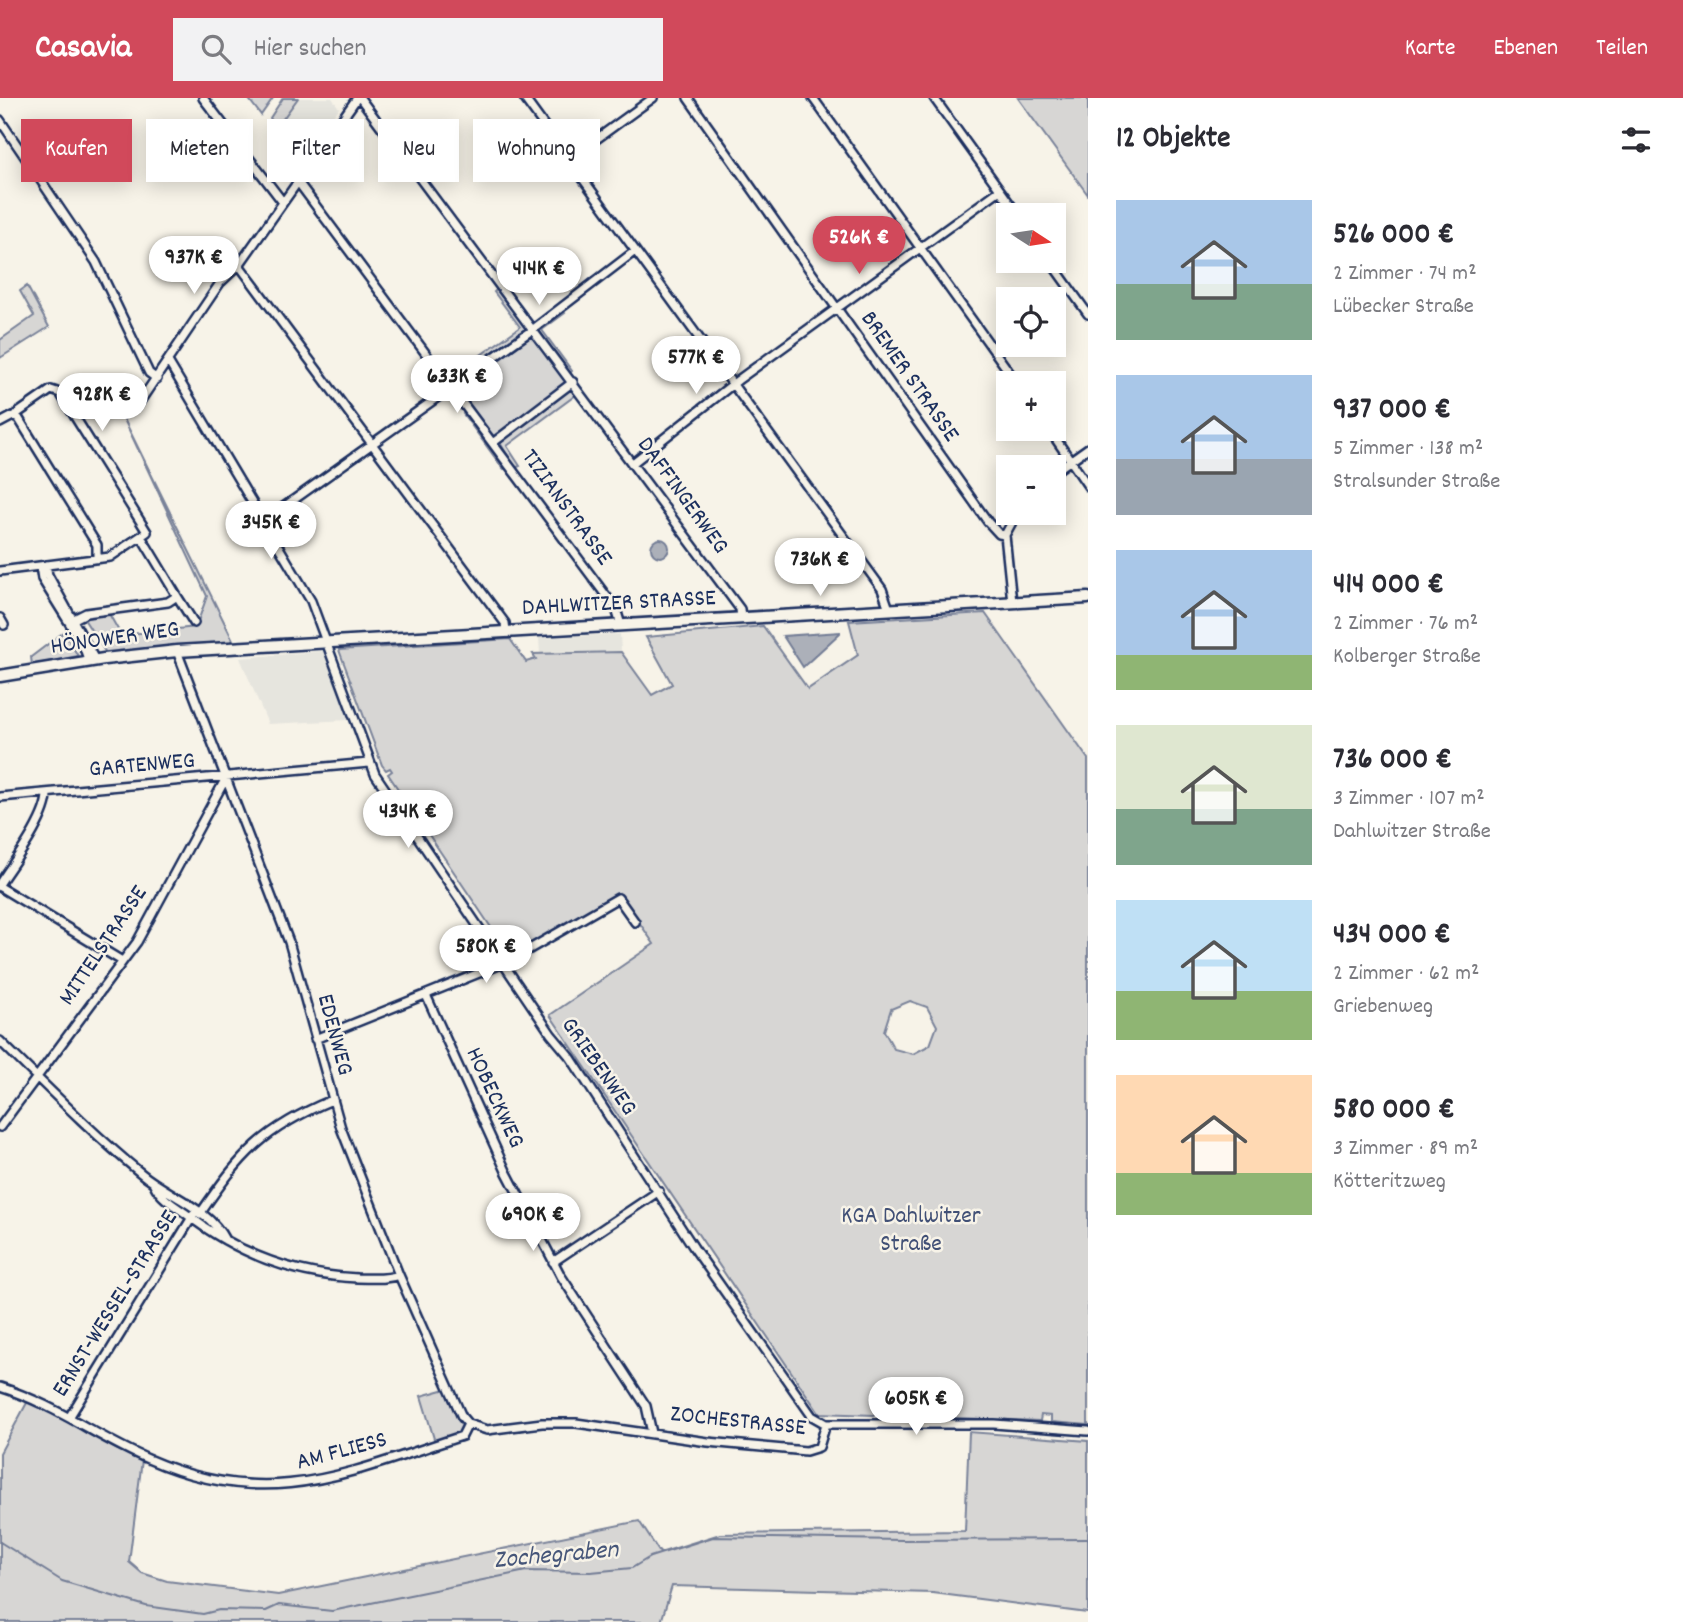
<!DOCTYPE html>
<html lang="de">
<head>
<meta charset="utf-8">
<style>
  :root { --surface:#fff; --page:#f2f2f3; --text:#2b2b33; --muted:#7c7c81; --accent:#d1495b }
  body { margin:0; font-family:Dekko,sans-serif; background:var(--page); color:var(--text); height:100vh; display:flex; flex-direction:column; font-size:26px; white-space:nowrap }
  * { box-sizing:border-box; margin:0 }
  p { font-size:23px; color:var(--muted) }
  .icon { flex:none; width:38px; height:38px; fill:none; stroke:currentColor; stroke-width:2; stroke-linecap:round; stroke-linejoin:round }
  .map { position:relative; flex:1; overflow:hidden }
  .drawer { display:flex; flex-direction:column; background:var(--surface); width:595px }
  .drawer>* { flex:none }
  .banner { position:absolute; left:21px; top:21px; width:665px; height:63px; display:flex; gap:14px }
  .needle { width:46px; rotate:102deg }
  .tools { position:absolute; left:996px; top:105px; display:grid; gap:14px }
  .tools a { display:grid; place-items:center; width:70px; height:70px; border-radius:0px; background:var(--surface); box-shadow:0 4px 18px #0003; font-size:35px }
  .price { position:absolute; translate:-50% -60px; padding:0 16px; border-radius:24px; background:#fff; color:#222; font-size:23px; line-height:46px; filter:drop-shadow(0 2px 4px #0008) }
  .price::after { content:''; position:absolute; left:50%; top:42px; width:21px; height:16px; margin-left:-10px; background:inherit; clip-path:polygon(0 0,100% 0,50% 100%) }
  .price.on { background:var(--accent); color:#fff }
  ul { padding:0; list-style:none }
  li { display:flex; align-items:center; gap:21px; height:175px; padding:0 28px }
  li span { display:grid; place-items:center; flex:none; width:196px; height:140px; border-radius:0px; color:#555 }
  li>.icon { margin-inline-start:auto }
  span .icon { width:84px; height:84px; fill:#fffc; stroke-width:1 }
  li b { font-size:30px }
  h2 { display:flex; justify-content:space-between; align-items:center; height:84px; padding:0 28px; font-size:30px }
  .pill { padding:0 24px; border-radius:0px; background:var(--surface); box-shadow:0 4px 18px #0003; font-size:24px; line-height:63px }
  .pill.on { background:var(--accent); color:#fff }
  header { display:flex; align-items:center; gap:42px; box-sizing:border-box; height:98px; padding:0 35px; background:var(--accent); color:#fff }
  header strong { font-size:33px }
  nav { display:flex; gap:38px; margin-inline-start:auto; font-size:24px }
  .search { width:490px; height:63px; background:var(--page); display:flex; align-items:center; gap:18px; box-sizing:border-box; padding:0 24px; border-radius:0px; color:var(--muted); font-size:26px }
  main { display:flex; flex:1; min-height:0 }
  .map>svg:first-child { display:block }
  .built { fill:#e6e5de }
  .green { fill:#d7d6d4; stroke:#798299; stroke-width:2; fill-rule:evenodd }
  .water { fill:#acb0b9; stroke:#727c95; stroke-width:2 }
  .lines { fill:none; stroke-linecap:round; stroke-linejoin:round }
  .stream { stroke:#727c95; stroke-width:2 }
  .street-casing { stroke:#1b2f5e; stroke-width:12 }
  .secondary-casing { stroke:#1b2f5e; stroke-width:15 }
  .street { stroke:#f7f3e8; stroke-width:7 }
  .secondary { stroke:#f7f3e8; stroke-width:10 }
  .labels { text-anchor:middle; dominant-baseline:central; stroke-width:5; stroke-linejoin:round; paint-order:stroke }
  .street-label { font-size:24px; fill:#1b2f5e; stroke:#f7f3e8 }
  .park-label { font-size:24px; fill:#415076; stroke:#f7f3e8 }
  .water-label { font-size:26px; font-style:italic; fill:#465679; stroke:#f7f3e8 }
</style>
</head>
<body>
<header>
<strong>Casavia</strong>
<div class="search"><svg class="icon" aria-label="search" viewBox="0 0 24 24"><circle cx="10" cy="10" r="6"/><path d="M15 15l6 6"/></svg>Hier suchen</div>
<nav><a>Karte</a><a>Ebenen</a><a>Teilen</a></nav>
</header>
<main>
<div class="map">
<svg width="1088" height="1524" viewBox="0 0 1088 1524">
  <rect width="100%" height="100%" fill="#f7f3e8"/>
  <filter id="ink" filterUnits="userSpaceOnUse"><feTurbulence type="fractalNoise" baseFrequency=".0143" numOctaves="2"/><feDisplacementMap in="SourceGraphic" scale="14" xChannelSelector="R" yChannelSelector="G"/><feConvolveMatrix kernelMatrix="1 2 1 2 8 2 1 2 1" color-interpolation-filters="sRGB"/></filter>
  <g filter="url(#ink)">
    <!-- built -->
    <path class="built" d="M297,0h35l7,10 -38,52 -24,-33z
      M620,536l1,18 -81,2 -1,-16z
      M323,553l26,69 -81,4 -28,-66z"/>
    <!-- green -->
    <path class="green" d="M248,0h25l-12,17z
      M283,0h15l-21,29 -7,-9z
      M1018,0h70v97z
      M27,188l22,41 -49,31v-18l34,-24 -14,-25z
      M498,190l28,41 -44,33 -4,-5 42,-30 -26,-35z
      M563,212l2,3 -23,17 30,41 -3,3 -31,-41 2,-6z
      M533,237l35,46 -71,56 -4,-1 -34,-45 1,-3z
      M440,259l13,18 17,-11 4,5 -20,13 -18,-22z
      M570,289l19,21 -2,1 -11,-14 -69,51 13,20 -5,2 -16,-27z
      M468,312l41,56 -5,3 -2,-2 -39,-53z
      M122,317l111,225 -2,3 -125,10 -22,-34 24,-7 13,23 75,-8 11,-31z
      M985,515l103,146v666l-37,-3v-6l-10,-1 -1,6 -221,-8 -269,-398 104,-71 -35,-51 -108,64 -123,-183 4,-3 -2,-3 -4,2 -4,-5 -43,-115 171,-11 16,23 10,-3 -3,-5 88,-2 31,43 20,-11 -26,-47 117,-11 45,63 50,-34 -9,-34zM910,903l17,6 10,19 -7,19 -17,9 -19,-5 -10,-18 7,-22z
      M64,534l14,24 -46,9 -1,-8z
      M446,1291l17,39 -1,4 -27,10 -14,-46z
      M29,1301l87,50 26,11 -13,102 13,11 25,8 111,14 361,-74 21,32 60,-19 245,-3 4,-99 119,9v172l-155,-20 -261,-7 -11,36h-661v-169z"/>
    <!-- water -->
    <path class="water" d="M651 450a9 9 0 1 1 18 0a9 9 0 1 1-18 0Z
      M840,535l-37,34 -20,-31 57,-4z"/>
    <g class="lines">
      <!-- stream -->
      <path class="stream" d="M0,1444l62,39 84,25 57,8 16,-4 47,1 13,-6 53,6 194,-40 65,1 41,-4 18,-11 63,-20 190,3 185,-1"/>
      <defs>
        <path id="street" d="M203,0l79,103
          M360,0l380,511 1,9
          M524,0l358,491 7,20
          M688,0l300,424 11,12 6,1
          M813,0l204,285
          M934,0l84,117
          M0,22l96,142 53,111 8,6
          M569,61l84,-61
          M298,84l318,427 5,16
          M1050,163l38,53
          M239,167l266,358 1,8
          M169,265l142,238 64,173 176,260 20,24 123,190 118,168 14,8h168l94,7
          M137,308l83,-123 19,-18 118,-167
          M0,325l15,-8 4,4 78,126v13
          M1049,331l39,57
          M494,344l79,-60
          M634,364l104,-82 262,-190
          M1054,374l34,-24
          M264,423l268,-191 103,-79
          M46,467l2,10 47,85
          M40,468l2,13 41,66 6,17
          M0,473l110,-14 37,-25 -87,-139 -9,-3 -36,25
          M177,498l17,27
          M1012,504l-7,-67 12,-22
          M0,520l4,7
          M74,521l12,-6 82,-11 9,-6 -35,-58
          M177,553l112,291 52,186 58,147 63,142 6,7
          M0,699l369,-34
          M0,785c13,-20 48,-66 47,-90
          M0,789l122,74
          M426,897l80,176 55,105 85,130 6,27
          M315,941l194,-78 109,-63 17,24
          M0,943c46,45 92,92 142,133 25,21 67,34 83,66
          M0,1029l137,-185 89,-164
          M154,1086c6,13 19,21 31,29 51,40 107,62 172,65 14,0 29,2 42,-3
          M200,1116c41,-60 64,-86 132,-114
          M553,1164l106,-71
          M0,1289c54,17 97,50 148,72 121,53 199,14 314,-23l6,-12
          M70,1318l124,-202
          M468,1326l19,6 55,-7h34l132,19 98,9 13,-4 7,-23"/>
        <path id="secondary" d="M0,578l104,-17 73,-8 911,-53"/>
      </defs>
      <!-- street casing -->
      <use href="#street" class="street-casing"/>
      <!-- secondary casing -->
      <use href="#secondary" class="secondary-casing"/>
      <!-- street -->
      <use href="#street" class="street"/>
      <!-- secondary -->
      <use href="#secondary" class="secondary"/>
    </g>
  </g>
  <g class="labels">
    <!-- street labels -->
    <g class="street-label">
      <text transform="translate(909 279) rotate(55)">BREMER STRASSE</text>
      <text transform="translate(682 398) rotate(54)">DAFFINGERWEG</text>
      <text transform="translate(566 410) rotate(54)">TIZIANSTRASSE</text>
      <text transform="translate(619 506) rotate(-3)">DAHLWITZER STRASSE</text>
      <text transform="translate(115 541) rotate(-8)">HÖNOWER WEG</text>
      <text transform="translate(142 668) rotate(-5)">GARTENWEG</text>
      <text transform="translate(104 848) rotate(-56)">MITTELSTRASSE</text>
      <text transform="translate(334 937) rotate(75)">EDENWEG</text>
      <text transform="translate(598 969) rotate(55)">GRIEBENWEG</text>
      <text transform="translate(494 1000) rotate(65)">HOBECKWEG</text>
      <text transform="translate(116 1206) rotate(-58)">ERNST-WESSEL-STRASSE</text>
      <text transform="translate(738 1324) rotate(6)">ZOCHESTRASSE</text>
      <text transform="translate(342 1354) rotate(-15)">AM FLIESS</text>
    </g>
    <!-- park labels -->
    <g class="park-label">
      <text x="911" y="1119">KGA Dahlwitzer<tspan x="911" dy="28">Straße</tspan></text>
    </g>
    <!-- water labels -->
    <g class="water-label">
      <text transform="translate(556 1458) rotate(-5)">Zochegraben</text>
    </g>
  </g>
</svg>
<div class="tools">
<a><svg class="needle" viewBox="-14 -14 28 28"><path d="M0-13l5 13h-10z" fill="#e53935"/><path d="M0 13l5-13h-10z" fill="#7c7c81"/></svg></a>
<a><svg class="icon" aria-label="locate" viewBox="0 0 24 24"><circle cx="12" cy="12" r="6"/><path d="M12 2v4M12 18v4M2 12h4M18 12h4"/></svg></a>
<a>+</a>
<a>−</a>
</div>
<b class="price on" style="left:859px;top:178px">526K €</b>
<b class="price" style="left:194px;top:198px">937K €</b>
<b class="price" style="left:539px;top:209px">414K €</b>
<b class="price" style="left:696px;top:298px">577K €</b>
<b class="price" style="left:457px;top:317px">633K €</b>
<b class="price" style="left:102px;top:335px">928K €</b>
<b class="price" style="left:271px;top:463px">345K €</b>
<b class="price" style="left:820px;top:500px">736K €</b>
<b class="price" style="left:408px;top:752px">434K €</b>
<b class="price" style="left:486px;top:887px">580K €</b>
<b class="price" style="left:533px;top:1155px">690K €</b>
<b class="price" style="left:916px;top:1339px">605K €</b>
<div class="banner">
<a class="pill on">Kaufen</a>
<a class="pill">Mieten</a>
<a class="pill">Filter</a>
<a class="pill">Neu</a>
<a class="pill">Wohnung</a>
</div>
</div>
<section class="drawer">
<h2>12 Objekte<svg class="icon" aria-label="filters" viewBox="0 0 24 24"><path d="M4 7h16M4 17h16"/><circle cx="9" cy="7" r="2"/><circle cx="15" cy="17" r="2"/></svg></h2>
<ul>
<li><span style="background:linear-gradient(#a9c7e8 60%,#7fa58c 0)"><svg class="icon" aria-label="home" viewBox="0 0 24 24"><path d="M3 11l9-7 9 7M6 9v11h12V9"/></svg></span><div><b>526 000 €</b><p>2 Zimmer · 74 m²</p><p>Lübecker Straße</p></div></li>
<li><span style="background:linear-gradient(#a9c7e8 60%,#9aa5b1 0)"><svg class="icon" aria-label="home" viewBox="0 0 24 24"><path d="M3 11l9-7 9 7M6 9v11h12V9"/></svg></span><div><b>937 000 €</b><p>5 Zimmer · 138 m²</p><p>Stralsunder Straße</p></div></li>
<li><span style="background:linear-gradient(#a9c7e8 75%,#8fb573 0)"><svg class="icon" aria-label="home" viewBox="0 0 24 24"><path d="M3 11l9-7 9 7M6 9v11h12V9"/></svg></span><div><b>414 000 €</b><p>2 Zimmer · 76 m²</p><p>Kolberger Straße</p></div></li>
<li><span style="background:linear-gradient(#dfe7d0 60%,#7fa58c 0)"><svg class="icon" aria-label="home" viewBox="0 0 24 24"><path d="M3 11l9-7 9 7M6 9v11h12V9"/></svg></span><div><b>736 000 €</b><p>3 Zimmer · 107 m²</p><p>Dahlwitzer Straße</p></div></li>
<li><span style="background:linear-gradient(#bfe0f5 65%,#8fb573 0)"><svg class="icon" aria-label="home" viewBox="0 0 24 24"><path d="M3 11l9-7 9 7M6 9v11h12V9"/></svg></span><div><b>434 000 €</b><p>2 Zimmer · 62 m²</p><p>Griebenweg</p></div></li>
<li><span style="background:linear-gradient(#ffd9b3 70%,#8fb573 0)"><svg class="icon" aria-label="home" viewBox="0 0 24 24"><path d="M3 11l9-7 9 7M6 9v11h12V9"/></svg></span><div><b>580 000 €</b><p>3 Zimmer · 89 m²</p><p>Kötteritzweg</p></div></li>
</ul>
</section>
</main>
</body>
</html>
